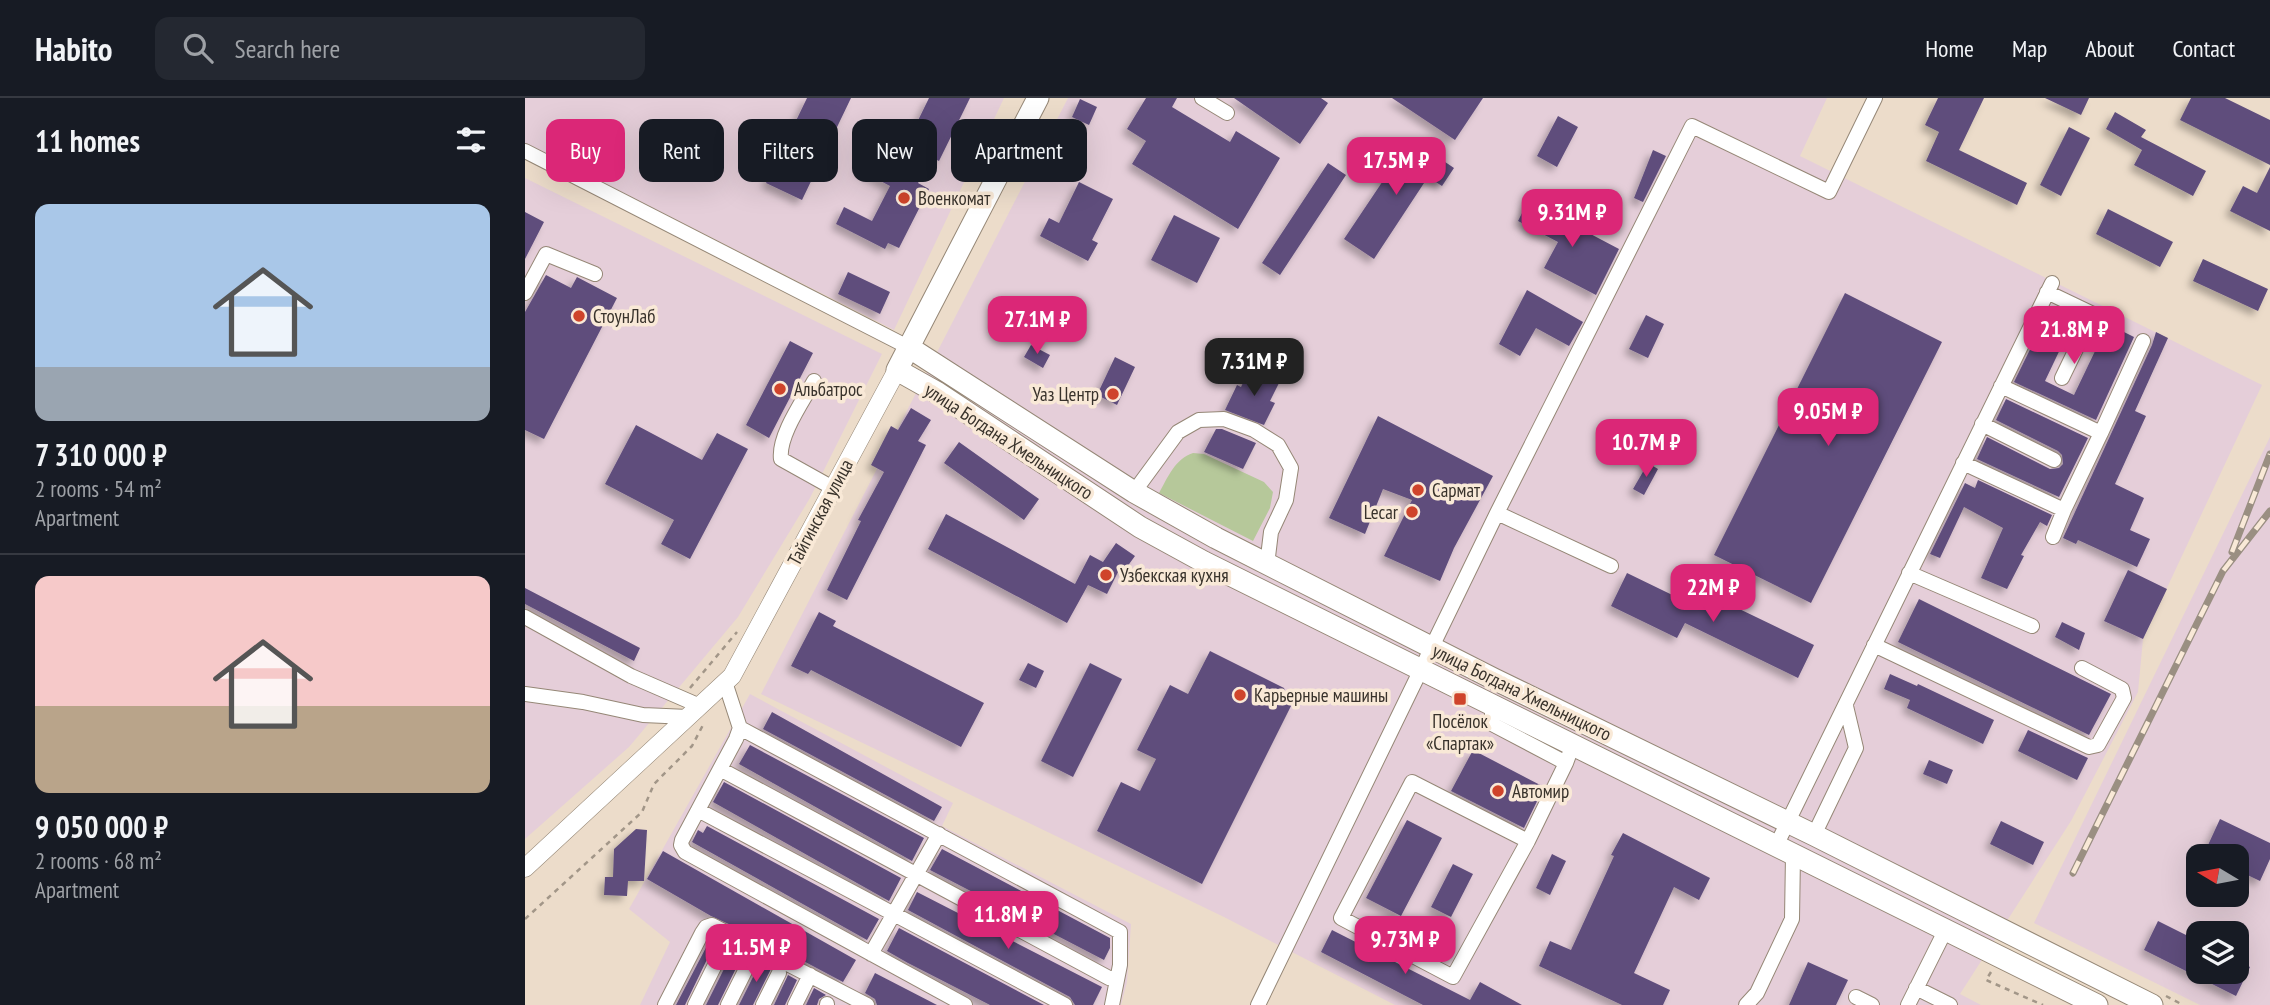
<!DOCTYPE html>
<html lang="en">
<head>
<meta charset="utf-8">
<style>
  :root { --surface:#171b24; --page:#242831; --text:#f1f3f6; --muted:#9ea1a6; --line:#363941; --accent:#db2777 }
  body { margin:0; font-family:"PT Sans Narrow",sans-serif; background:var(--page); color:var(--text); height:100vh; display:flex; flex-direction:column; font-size:26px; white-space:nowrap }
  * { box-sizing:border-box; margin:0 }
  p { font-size:23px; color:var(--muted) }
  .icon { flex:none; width:38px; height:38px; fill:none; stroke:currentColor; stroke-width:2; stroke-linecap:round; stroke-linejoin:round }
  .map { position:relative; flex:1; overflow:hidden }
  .panel { display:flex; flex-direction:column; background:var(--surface); width:525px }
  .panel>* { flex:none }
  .top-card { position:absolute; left:21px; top:21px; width:665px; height:63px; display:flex; gap:14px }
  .needle { width:46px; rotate:280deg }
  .fabs { position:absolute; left:1661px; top:746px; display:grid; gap:14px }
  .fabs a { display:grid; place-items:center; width:63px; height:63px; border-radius:14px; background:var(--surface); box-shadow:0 7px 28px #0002; font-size:35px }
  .price { position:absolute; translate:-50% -60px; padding:0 16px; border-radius:14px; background:var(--accent); color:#fff; font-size:23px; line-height:46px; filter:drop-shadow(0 2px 4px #0008) }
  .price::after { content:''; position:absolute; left:50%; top:42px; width:21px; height:16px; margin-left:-10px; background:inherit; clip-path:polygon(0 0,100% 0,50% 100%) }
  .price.on { background:#222; color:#fff }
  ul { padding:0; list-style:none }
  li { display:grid; align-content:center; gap:14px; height:371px; padding:0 35px }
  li+li { border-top:2px solid var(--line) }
  li span { display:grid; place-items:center; height:217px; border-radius:14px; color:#555 }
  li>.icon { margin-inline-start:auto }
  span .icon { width:126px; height:126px; fill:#fffc; stroke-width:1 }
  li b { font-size:30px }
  h2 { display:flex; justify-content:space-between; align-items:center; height:84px; padding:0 35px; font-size:30px }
  .tag { padding:0 24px; border-radius:14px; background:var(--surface); box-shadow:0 7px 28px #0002; font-size:24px; line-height:63px }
  .tag.on { background:var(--accent); color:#fff }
  header { display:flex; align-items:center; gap:42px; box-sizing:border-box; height:98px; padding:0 35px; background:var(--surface); border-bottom:2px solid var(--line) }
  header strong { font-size:33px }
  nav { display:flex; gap:38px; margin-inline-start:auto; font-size:24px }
  .search { width:490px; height:63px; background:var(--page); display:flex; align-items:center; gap:18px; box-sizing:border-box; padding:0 24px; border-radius:14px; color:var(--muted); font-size:26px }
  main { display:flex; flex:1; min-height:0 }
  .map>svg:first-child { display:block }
  .industrial { fill:#e5ced9; fill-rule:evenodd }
  .green { fill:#b6c89a }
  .building { fill:#5f4d7c; filter:url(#shadow) }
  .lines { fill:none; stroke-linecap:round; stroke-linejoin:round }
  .minor-casing { stroke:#958776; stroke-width:16 }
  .major-casing { stroke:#958776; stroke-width:19 }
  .highway-casing { stroke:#958776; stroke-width:23 }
  .path { stroke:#a29688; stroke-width:2.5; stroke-dasharray:5 5; stroke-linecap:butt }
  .minor { stroke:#fff; stroke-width:14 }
  .major { stroke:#fff; stroke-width:18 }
  .highway { stroke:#fff; stroke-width:21 }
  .rail-casing { stroke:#9a8f82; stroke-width:7 }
  .rail { stroke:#f9e9d7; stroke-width:4.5; stroke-dasharray:13; stroke-linecap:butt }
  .poi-dot { fill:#cf442b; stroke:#f9e9d7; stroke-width:2.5 }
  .labels { text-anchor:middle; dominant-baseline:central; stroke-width:7; stroke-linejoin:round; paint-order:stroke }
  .poi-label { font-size:19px; fill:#38322b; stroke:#f9e9d7; text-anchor:start }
  .street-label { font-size:19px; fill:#38322b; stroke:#f9e9d7 }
</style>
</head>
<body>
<header>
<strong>Habito</strong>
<div class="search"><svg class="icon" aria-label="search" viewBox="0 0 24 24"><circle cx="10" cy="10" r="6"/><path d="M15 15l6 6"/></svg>Search here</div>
<nav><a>Home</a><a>Map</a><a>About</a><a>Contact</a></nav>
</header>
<main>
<section class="panel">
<h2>11 homes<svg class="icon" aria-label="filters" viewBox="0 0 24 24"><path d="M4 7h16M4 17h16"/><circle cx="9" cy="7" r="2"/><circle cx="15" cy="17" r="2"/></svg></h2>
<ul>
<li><span style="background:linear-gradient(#a9c7e8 75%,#9aa5b1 0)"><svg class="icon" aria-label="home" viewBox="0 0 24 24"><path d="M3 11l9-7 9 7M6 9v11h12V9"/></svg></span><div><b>7 310 000 ₽</b><p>2 rooms · 54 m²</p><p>Apartment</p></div></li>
<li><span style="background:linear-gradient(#f6c9c9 60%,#b9a48a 0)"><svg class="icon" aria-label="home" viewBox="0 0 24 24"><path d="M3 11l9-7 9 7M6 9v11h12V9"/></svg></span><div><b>9 050 000 ₽</b><p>2 rooms · 68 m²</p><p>Apartment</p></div></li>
</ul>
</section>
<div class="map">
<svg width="1745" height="907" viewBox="0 0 1745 907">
  <defs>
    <filter id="shadow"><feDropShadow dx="-5" dy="5" stdDeviation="3.5" flood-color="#0004"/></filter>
  </defs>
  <rect width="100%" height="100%" fill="#ecdcca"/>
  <!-- industrial -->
  <path class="industrial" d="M0,0h479l-110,232 -369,-187z
    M543,0h759l-27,58 462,229 -119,254 -5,53 -67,129 -111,173 21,11h-586l-171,-88 -463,-223z
    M0,80l357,176 -72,144 -72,119 -109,130 -104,92z
    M1745,339v568h-70l-166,-82zM1673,758h39v38h-39zM1673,835h39v38h-39z
    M225,596l203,109 -11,23 189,98 -4,58 -6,23h-481l30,-63 -41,-33z"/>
  <!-- green -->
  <path class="green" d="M668,355l11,1 60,28 9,10 -3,16 -17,33 -94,-48c9,-16 16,-34 34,-40z"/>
  <!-- building -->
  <path class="building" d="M282,0h44l-49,102 -36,-17z
    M404,0h41l-31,63 -33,-16z
    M621,0h31l-5,9 58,35 6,-11 44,27 -42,71 -106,-65 14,-23 -19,-12z
    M709,0h87l7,5 -28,41z
    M867,0h91l-28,42z
    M1413,0h46l-25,52 68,33 -10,22 -91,-44 13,-29 -14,-7z
    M1520,0h44l-8,17z
    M1666,0h34l45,22v45l-90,-45z
    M555,1l17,8 -8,18 -17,-8z
    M1590,14l31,18 -5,7 65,34 -13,25 -59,-31 8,-15 -36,-21z
    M1033,18l20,11 -21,40 -20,-11z
    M1544,29l21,11 -29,58 -21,-11z
    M886,41l43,29 -12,18 -14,-9 -54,82 -30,-20z
    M1128,52l13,6 -23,46 -9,-4z
    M344,54l52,26 -3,5 11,6 -30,59 -11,-5 -3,6 -49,-25 8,-17 28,14 18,-35 -30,-16z
    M803,65l18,12 -66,100 -18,-12z
    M1745,69v64l-40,-20 13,-25 14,7z
    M554,84l34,17 -21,41 6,3 -10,18 -48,-25 9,-18 10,5z
    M1003,103l91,48 -23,46 -52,-27 14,-26 -40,-21z
    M1583,111l65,33 -13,25 -64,-33z
    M0,114l19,10 -19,37z
    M649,117l46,23 -23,45 -46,-23z
    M1678,161l65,30 -10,22 -65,-30z
    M323,174l42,20 -10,22 -42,-20z
    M21,177l25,13 6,-11 40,21 -73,141 -19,-9v-118z
    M1002,192l56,32 -14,24 -33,-18 -16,28 -21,-12z
    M1320,195l97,49 -131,261 -97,-48z
    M1525,211l24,11 -29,61 29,14 34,-71 26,13 -38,83 -82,-38z
    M1121,217l18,9 -16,34 -19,-9z
    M1631,234l12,6 -33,73 11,5 -31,68 29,14 -14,32 20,9 -13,28 -59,-27 -2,4 -13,-6 89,-193z
    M265,243l23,12 -44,85 -23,-13z
    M506,247l19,10 -7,13 -19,-11z
    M590,259l20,10 -18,38 -20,-10z
    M724,272l30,13 -9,18 5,2 -11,22 -39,-15 12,-25 4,2z
    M1481,301l82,39 -29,59 -82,-38 10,-22 63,32 9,-1 4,-4 -1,-9 -4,-4 -62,-31z
    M386,310l20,12 -13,21 8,4 -79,155 -20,-10 34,-69 -3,-1 26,-48 -13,-7 20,-39 7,4z
    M853,318l115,60 -39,72 -14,33 -56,-25 28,-56 -29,-11 -18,45 -36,-16z
    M111,327l66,35 15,-27 31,16 -58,110 -29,-15 13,-24 -69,-36z
    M691,331h6l34,14 -13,26 -39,-17z
    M434,344l80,57 -15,21 -80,-57z
    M1123,365l10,6 -14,26 -11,-6z
    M1453,382l74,35 -5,11 -7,-4 -19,33 3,1 -17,33 -26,-11 22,-50 -39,-21 -24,51 -10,-4 35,-71 10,5z
    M421,416l129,70 15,-29 13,7 13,-19 19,13 -11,15 -4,-3 -13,26 -19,-9 -21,38 -139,-74z
    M1603,472l39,19 -24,50 -39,-18z
    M1102,475l68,33 7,-15 112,54 -16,33 -113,-55 -8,15 -66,-32z
    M0,490l115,60 -6,13 -109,-57z
    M1394,501l192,95 -22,41 -191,-93z
    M294,514l17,9 -3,5 151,77 -23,44 -150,-77 -3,4 -17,-8z
    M1537,524l23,11 -6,17 -24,-13z
    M685,553l74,37 7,18 -89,178 -105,-53 24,-49 19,9 16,-32 -19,-9 33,-65 18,9z
    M503,565l16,8 -8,17 -17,-8z
    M565,565l32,16 -49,98 -32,-16z
    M1365,576l27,12 1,-2 76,36 -11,24 -76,-36 3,-8 -26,-11z
    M247,614l170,95 -8,14 -171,-92z
    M1503,632l60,28 -11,22 -59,-29z
    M225,647l174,93 -12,23 -173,-97z
    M948,652l71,37 -20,41 -73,-37z
    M1404,662l24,10 -6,14 -24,-10z
    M199,684l177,96 -12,23 -176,-99z
    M1695,721l50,24v16l-10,22 -23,-11v-14h-34z
    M882,722l35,18 -41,78 -35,-18z
    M1476,723l43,21 -11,23 -43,-21z
    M182,728l172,93 -12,21 -175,-98 6,-12 5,3z
    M111,731l11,1 -3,51h-16l-1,15 -23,-1 1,-18h8l1,-28z
    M1098,735l87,45 -11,22 -25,-13 -40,86 36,17 -7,15h-41l-83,-39 11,-25 21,9 43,-94 -3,-1z
    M417,751l168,89v10l-6,12 -174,-90z
    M138,753l193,109 -13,22 -81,-43 -51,-23 -64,-37z
    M1027,756l14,7 -16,34 -14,-7z
    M928,766l20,10 -22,43 -20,-10z
    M392,794l185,95 -9,18h-18l-5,-8 -162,-87z
    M1633,823l40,20v30h39v-11l13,7 -14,29 -92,-46z
    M374,830l145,77h-54l-82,-42 -21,-12z
    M807,832l138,70 10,-18 42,23h-99l-102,-53z
    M187,838l8,4 -6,5 -29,60h-9z
    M207,848l12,6 -26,53h-12l26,-52z
    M236,863l11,6 -19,38h-14z
    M1283,864l40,18 -12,25h-47z
    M350,875l62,32h-60l-2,-6 -10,-6z
    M263,877l9,5 -12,25h-11z
    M289,890l12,7 -7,4 -2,6h-11z"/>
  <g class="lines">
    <defs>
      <path id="minor" d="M677,0l25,15
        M0,53l385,197
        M1522,194l46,22 -31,64
        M0,195l21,-39 49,20
        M289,283c-11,20 -36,55 -33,78l52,29
        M1476,288l100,47 -37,77
        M1457,326l72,36
        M1576,335l42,-92
        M1438,365l101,47 -11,27
        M609,394l44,-60 21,-12 25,-1 30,11 24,15 13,23 -5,32 -15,32 -4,33
        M972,415l114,53
        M1384,475l123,53
        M0,519l106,59 69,30
        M1349,547l215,102 9,-2 26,-47 -2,-9 -40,-21
        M200,584l15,46 380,204v33l-8,40
        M0,596l58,8 60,13 45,2
        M967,605v21l74,39
        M215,630l-4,11 -54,101 -1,5 4,7 280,153
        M195,671l389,209
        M173,712l367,195
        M1289,737l42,-87 -10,-42
        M1003,743l-116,-59 -71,136 112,59 75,-136 38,-78 7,-19
        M1251,748l276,-563
        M346,856l68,-120
        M1391,890l34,17
        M1331,899l16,8
        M140,907l37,-72 4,-6 6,-2 155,80
        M170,907l28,-56
        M203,907l29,-58
        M238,907l16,-32
        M270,907l15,-30
        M302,907v-1
        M733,907l239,-492 195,-387 137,66 46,-94
        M1221,907l11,-12 35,-74 1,-64
        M1383,907l38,-76"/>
      <path id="major" d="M0,770l207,-192 165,-306"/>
      <path id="highway" d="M513,0l-141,272 41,23 202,134 64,35 893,443
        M385,250l224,144 82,46 278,141 320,156 338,170"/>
    </defs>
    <!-- minor casing -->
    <use href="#minor" class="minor-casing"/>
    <!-- major casing -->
    <use href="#major" class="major-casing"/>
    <!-- highway casing -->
    <use href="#highway" class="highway-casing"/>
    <!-- path -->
    <path class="path" d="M165,590l47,-56
      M0,821l117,-107 12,-28 38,-38 11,-21
      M1466,874l-5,8 57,25
      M1641,898l17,9"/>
    <!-- minor -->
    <use href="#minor" class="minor"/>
    <!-- major -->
    <use href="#major" class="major"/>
    <!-- highway -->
    <use href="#highway" class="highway"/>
    <defs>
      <path id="rail" d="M1707,454l38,-98
        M1548,775l150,-302 47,-60"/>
    </defs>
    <!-- rail casing -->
    <use href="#rail" class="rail-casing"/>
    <!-- rail -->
    <use href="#rail" class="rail"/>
  </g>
  <!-- markers -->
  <g class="poi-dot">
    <circle cx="379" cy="100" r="7"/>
    <circle cx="54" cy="218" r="7"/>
    <circle cx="255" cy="291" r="7"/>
    <circle cx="588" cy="296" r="7"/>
    <circle cx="893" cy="392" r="7"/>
    <circle cx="887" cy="414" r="7"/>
    <circle cx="581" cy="477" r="7"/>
    <circle cx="715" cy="597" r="7"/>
    <rect x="928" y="594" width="14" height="14" rx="3.5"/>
    <circle cx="973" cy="693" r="7"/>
  </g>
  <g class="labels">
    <!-- poi labels -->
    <g class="poi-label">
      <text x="393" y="100">Военкомат</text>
      <text x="68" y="218">СтоунЛаб</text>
      <text x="269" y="291">Альбатрос</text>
      <text x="574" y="296" text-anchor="end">Уаз Центр</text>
      <text x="907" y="392">Сармат</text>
      <text x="873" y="414" text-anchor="end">Lecar</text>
      <text x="595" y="477">Узбекская кухня</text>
      <text x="729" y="597">Карьерные машины</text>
      <text x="935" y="623" text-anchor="middle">Посёлок<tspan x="935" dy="22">«Спартак»</tspan></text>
      <text x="987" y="693">Автомир</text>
    </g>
    <!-- street labels -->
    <g class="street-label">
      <text transform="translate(484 343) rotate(33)">улица Богдана Хмельницкого</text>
      <text transform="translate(295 414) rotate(-62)">Тайгинская улица</text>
      <text transform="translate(997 594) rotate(26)">улица Богдана Хмельницкого</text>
    </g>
  </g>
</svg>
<div class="fabs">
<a><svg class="needle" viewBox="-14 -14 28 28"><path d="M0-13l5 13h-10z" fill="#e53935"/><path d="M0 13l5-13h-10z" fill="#9ea1a6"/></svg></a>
<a><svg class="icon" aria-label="layers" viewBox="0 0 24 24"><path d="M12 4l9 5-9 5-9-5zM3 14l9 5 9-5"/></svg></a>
</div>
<b class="price" style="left:871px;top:99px">17.5M ₽</b>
<b class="price" style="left:1047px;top:151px">9.31M ₽</b>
<b class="price" style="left:512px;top:258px">27.1M ₽</b>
<b class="price" style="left:1549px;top:268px">21.8M ₽</b>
<b class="price on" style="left:729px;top:300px">7.31M ₽</b>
<b class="price" style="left:1303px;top:350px">9.05M ₽</b>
<b class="price" style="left:1121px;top:381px">10.7M ₽</b>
<b class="price" style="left:1188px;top:526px">22M ₽</b>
<b class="price" style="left:483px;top:853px">11.8M ₽</b>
<b class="price" style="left:880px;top:878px">9.73M ₽</b>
<b class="price" style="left:231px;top:886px">11.5M ₽</b>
<div class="top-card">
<a class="tag on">Buy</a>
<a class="tag">Rent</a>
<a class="tag">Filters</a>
<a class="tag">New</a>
<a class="tag">Apartment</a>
</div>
</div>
</main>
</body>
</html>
